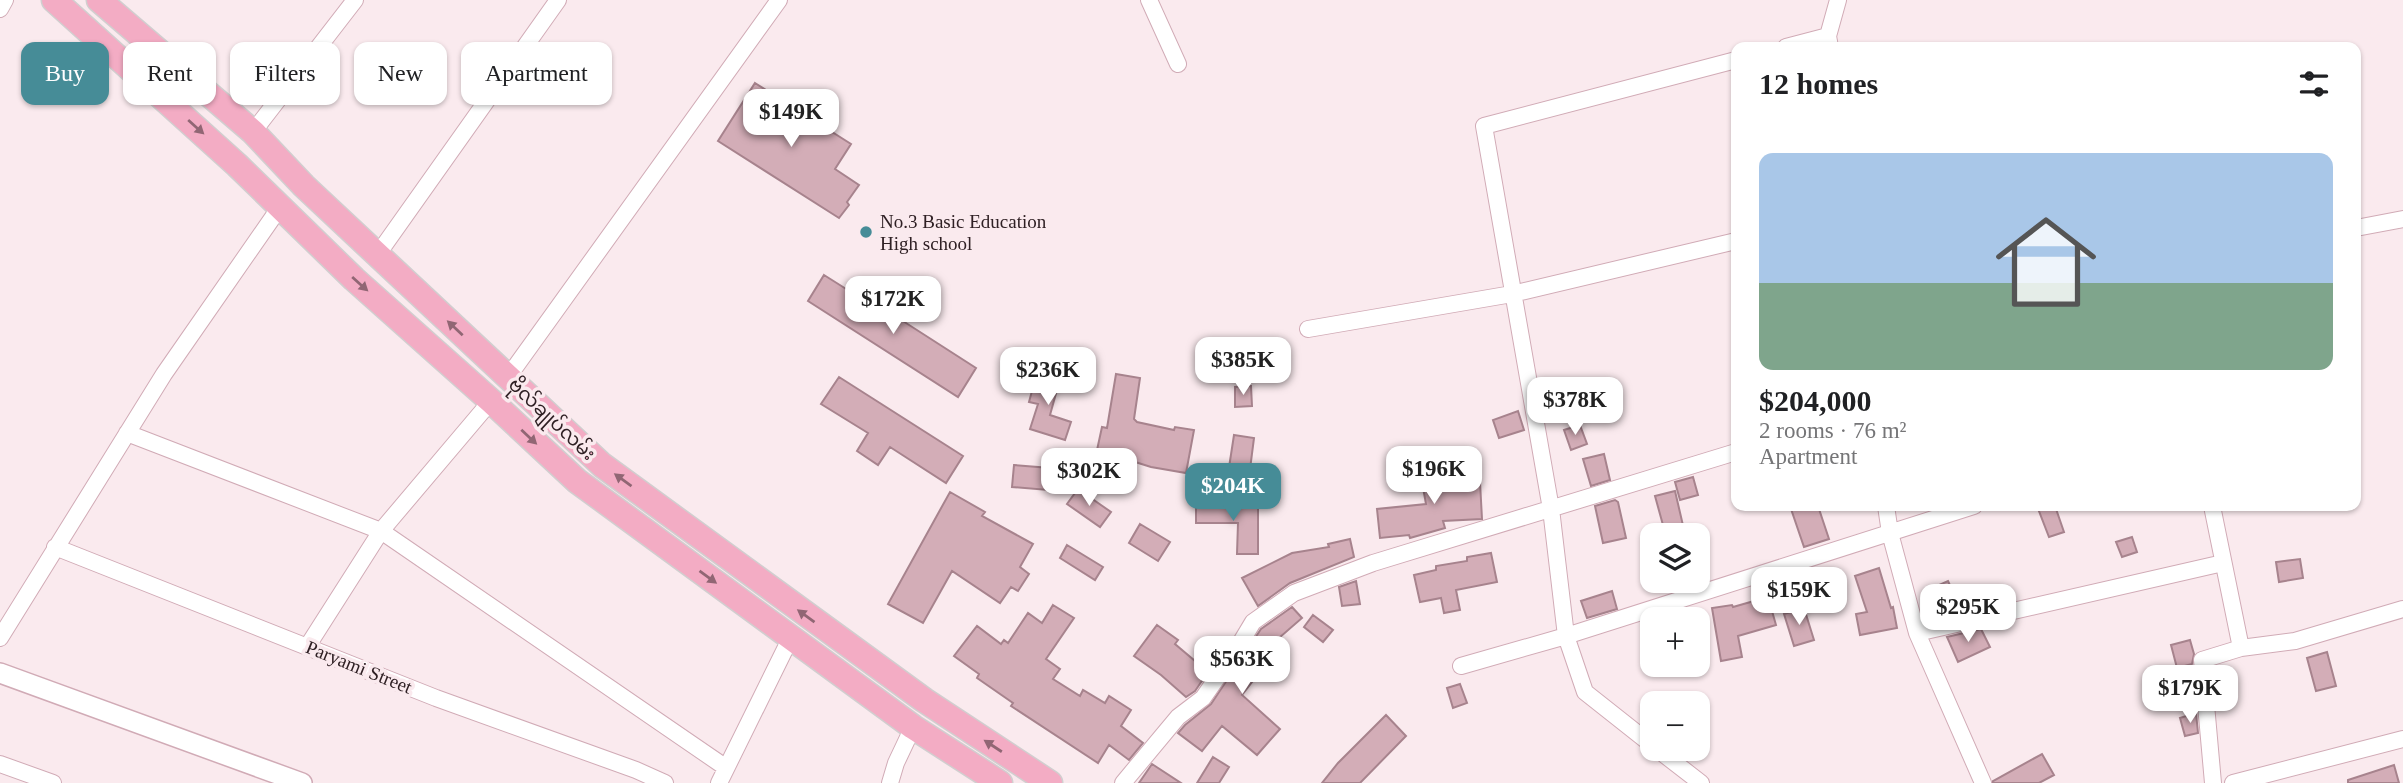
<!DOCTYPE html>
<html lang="en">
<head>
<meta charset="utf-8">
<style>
  :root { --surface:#fff; --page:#f6f6f6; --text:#202124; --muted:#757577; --accent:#468c97 }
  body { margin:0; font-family:"Times New Roman","Noto Sans Myanmar",serif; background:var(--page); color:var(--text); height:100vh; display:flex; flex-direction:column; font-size:26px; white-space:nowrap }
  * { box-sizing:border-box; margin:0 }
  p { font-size:23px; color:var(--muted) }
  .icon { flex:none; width:38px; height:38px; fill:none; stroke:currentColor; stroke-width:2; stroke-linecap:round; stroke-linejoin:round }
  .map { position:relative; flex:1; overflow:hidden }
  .side { position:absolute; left:1731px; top:42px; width:630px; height:469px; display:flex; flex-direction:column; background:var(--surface); border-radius:14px; box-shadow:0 2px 5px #0004 }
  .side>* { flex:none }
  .hud { position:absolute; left:21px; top:42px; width:665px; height:63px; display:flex; gap:14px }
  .buttons { position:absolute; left:1640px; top:523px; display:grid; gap:14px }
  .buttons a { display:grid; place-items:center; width:70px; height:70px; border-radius:14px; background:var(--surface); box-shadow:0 2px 5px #0004; font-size:35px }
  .price { position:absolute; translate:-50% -60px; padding:0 16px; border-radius:14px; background:#fff; color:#222; font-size:23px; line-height:46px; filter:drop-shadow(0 2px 4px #0008) }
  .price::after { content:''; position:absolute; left:50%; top:42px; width:21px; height:16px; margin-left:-10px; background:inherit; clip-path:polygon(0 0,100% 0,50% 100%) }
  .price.selected { background:var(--accent); color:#fff }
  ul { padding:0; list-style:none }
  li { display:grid; align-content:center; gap:14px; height:371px; padding:0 28px }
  li span { display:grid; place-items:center; height:217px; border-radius:14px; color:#555 }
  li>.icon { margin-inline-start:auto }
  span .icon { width:126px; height:126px; fill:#fffc; stroke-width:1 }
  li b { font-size:30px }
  h2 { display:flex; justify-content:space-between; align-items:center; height:84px; padding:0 28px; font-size:30px }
  .pill { padding:0 24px; border-radius:14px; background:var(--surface); box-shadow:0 2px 5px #0004; font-size:24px; line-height:63px }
  .pill.selected { background:var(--accent); color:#fff }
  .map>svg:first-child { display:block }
  .building { fill:#d3adb7; stroke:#a7838d; stroke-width:2 }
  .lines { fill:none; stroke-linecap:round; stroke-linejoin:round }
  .minor-casing { stroke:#d1abb6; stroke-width:18 }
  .tertiary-casing { stroke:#d1abb6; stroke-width:22 }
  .primary-casing { stroke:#d1cecf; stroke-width:27 }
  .minor { stroke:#fff; stroke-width:16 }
  .tertiary { stroke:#fff; stroke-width:19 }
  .primary { stroke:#f3acc4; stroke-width:24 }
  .oneway { fill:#916674 }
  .poi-dot { fill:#468c97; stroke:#faeaee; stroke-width:2.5 }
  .labels { text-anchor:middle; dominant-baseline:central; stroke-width:7; stroke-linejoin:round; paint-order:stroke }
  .poi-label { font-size:19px; fill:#2f2024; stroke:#faeaee; text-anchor:start }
  .street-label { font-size:19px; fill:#2f2024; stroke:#faeaee }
</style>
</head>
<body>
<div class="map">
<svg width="2403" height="783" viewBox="0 0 2403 783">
  <rect width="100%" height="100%" fill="#faeaee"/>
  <!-- building -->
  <path class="building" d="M755,83l96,61 -16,25 24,16 -12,17 2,3 -10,13 -121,-77z
    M824,275l38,24 2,-3 112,72 -18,29 -150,-96z
    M1050,369l12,3 -12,43 21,7 -6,18 -35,-11 8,-25 -9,-2 6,-22 10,3z
    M1116,374l24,4 -6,41 3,3 37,8 1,-3 19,3 -8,43 -35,-6 -54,-17 5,-23 5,1z
    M839,377l124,79 -17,27 -56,-36 -12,18 -21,-14 11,-18 -47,-29z
    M1251,386l1,20 -17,1v-20z
    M1518,411l6,19 -25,8 -6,-18z
    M1580,425l7,19 -16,6 -7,-20z
    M1234,435l20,3 -5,39 -21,-3z
    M1604,454l6,26 -19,6 -8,-27z
    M1014,465l36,3 -2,22 -36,-3z
    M1465,469v14l15,-1 2,37 -39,2 2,7 -35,10 -1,-3 -29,3 -3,-29 49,-5 -6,-33z
    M1693,477l5,18 -18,5 -5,-18z
    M1078,489l33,23 -11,15 -33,-23z
    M1675,491l10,43 -19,2 -11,-40z
    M950,492l35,20 -3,4 51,28 -13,23 9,7 -11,17 -7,-4 -11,16 -48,-32 -29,52 -35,-19z
    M1196,499h18v9h44v46h-21l1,-31h-42z
    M1615,500l3,2 8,36 -23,5 -8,-37z
    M1790,506h28l11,33 -25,8z
    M2037,506h18l9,26 -15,5z
    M1140,524l30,18 -12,19 -29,-18z
    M2132,537l5,15 -15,5 -6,-15z
    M1350,539l4,18 -64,26 -32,23 -16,-28 50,-25 37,-6 -1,-3z
    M1067,545l36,22 -8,13 -35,-22z
    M1491,553l6,29 -41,8 4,20 -16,3 -3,-15 -21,4 -6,-27 22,-5v-4l31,-5v-4z
    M2300,559l3,19 -24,4 -3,-20z
    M1879,568l12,40 2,-1 4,21 -37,7 -4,-21 11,-2 -12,-36z
    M1356,581l4,23 -18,2 -3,-19z
    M1948,581l14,31 -19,4 -13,-27z
    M1612,591l5,18 -30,9 -6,-17z
    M1768,597l8,28 -38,11 4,21 -21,4 -9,-53 20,-3 1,2z
    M1053,605l21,13 -28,41 14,10 -7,10 27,17 3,-6 22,13 4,-7 22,14 -10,16 22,17 -14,17 -20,-15 -11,18 -87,-57 2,-3 -36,-25 2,-4 -25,-18 23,-30 24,18 3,-4 4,3 20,-30 14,10z
    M1292,607l10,11 -30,26 3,3 -12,14 3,3 -24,31 38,34 -23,26 -35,-29 -20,25 -24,-18 7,-8 26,-21 50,-75z
    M1804,608l10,32 -20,6 -10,-32z
    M1313,615l20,15 -10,12 -19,-15z
    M1157,625l21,15 -3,4 33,28 -13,19 -9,6 -25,-22 -27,-19z
    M1981,629l9,18 -32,15 -11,-25z
    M2190,640l4,14 -2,10 -15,4 -6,-23z
    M2327,652l9,34 -20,5 -9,-33z
    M1460,684l7,19 -14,5 -6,-20z
    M2196,713l2,20 -13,3 -5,-18z
    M1386,715l20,21 -46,47h-38l16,-20z
    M2042,754l12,21 -15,8h-46v-2z
    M1213,757l16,10 -10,16h-22z
    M1152,764l29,19h-42z
    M2394,765l5,18h-51v-3z"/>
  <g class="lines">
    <defs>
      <path id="minor" d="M1149,0l29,64
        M0,9l5,-9
        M1786,47l42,-11
        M1830,47l-2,-11 10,-36
        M253,132l102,-132
        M2356,228l47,-9
        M378,254l180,-254
        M1308,329l204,-35 224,-53
        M508,377l271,-377
        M127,433l254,98 344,236
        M1886,506l4,27 27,100 66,150
        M2212,506l29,142 -39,12 11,123
        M55,547l381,151 200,72 29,13
        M1917,633l306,-70
        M0,638l164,-264 116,-167
        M307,647l74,-116 110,-130
        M2241,648l54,-7 108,-32
        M1461,666l105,-30 408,-130
        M1652,745l-67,-53 -19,-56 -15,-127 -67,-383 252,-66
        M1657,749l44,34
        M0,764l53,19
        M719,783l72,-146
        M890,783l6,-20 17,-36
        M1123,783l55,-66 25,-19 32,-46 18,-30 41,-29 79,-30 363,-111
        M2233,783l170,-44"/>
      <path id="tertiary" d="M0,673l302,110"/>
      <path id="primary" d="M54,0l183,165 117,114 137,122 86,80 336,246 87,56
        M99,0l154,132 51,54 298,279 322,235 126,83"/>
    </defs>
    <!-- minor casing -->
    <use href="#minor" class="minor-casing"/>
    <!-- tertiary casing -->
    <use href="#tertiary" class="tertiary-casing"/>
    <!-- primary casing -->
    <use href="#primary" class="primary-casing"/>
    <!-- minor -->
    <use href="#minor" class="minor"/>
    <!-- tertiary -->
    <use href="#tertiary" class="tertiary"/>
    <!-- primary -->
    <use href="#primary" class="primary"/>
  </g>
  <!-- one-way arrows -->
  <defs><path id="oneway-solid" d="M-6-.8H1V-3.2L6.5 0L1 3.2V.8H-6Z" transform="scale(1.75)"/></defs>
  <g class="oneway">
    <use href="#oneway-solid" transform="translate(196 127) rotate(42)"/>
    <use href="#oneway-solid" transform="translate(360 284) rotate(42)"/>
    <use href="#oneway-solid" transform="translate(455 328) rotate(-137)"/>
    <use href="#oneway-solid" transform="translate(529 437) rotate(43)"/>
    <use href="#oneway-solid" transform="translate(623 480) rotate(-144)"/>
    <use href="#oneway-solid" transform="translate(708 577) rotate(36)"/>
    <use href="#oneway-solid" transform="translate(806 616) rotate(-144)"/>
    <use href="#oneway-solid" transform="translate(993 746) rotate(-147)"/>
  </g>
  <!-- markers -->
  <circle class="poi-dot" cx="866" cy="232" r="7"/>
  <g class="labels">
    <!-- poi labels -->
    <g class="poi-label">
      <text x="880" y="221">No.3 Basic Education<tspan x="880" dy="22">High school</tspan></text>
    </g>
    <!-- street labels -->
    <g class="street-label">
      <text transform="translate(552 419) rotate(43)">ဗိုလ်ချုပ်လမ်း</text>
      <text transform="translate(359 667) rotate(22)">Paryami Street</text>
    </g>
  </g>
</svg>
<div class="buttons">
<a><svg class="icon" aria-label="layers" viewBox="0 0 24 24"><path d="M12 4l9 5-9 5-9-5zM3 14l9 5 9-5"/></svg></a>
<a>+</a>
<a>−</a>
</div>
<b class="price" style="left:791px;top:149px">$149K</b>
<b class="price" style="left:893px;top:336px">$172K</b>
<b class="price" style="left:1243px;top:397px">$385K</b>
<b class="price" style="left:1048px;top:407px">$236K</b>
<b class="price" style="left:1575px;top:437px">$378K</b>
<b class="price" style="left:1434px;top:506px">$196K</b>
<b class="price" style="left:1089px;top:508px">$302K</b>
<b class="price selected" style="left:1233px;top:523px">$204K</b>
<b class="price" style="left:1799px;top:627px">$159K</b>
<b class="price" style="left:1968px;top:644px">$295K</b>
<b class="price" style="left:1242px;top:696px">$563K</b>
<b class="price" style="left:2190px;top:725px">$179K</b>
<div class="hud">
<a class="pill selected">Buy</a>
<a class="pill">Rent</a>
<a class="pill">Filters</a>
<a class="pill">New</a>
<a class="pill">Apartment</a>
</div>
<section class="side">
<h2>12 homes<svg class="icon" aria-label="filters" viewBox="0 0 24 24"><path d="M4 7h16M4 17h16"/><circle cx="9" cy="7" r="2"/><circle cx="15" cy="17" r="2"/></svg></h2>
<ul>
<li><span style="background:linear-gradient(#a9c7e8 60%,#7fa58c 0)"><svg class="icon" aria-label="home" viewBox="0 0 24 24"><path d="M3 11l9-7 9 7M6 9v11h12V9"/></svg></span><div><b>$204,000</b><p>2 rooms · 76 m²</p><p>Apartment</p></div></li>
</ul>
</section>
</div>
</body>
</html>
